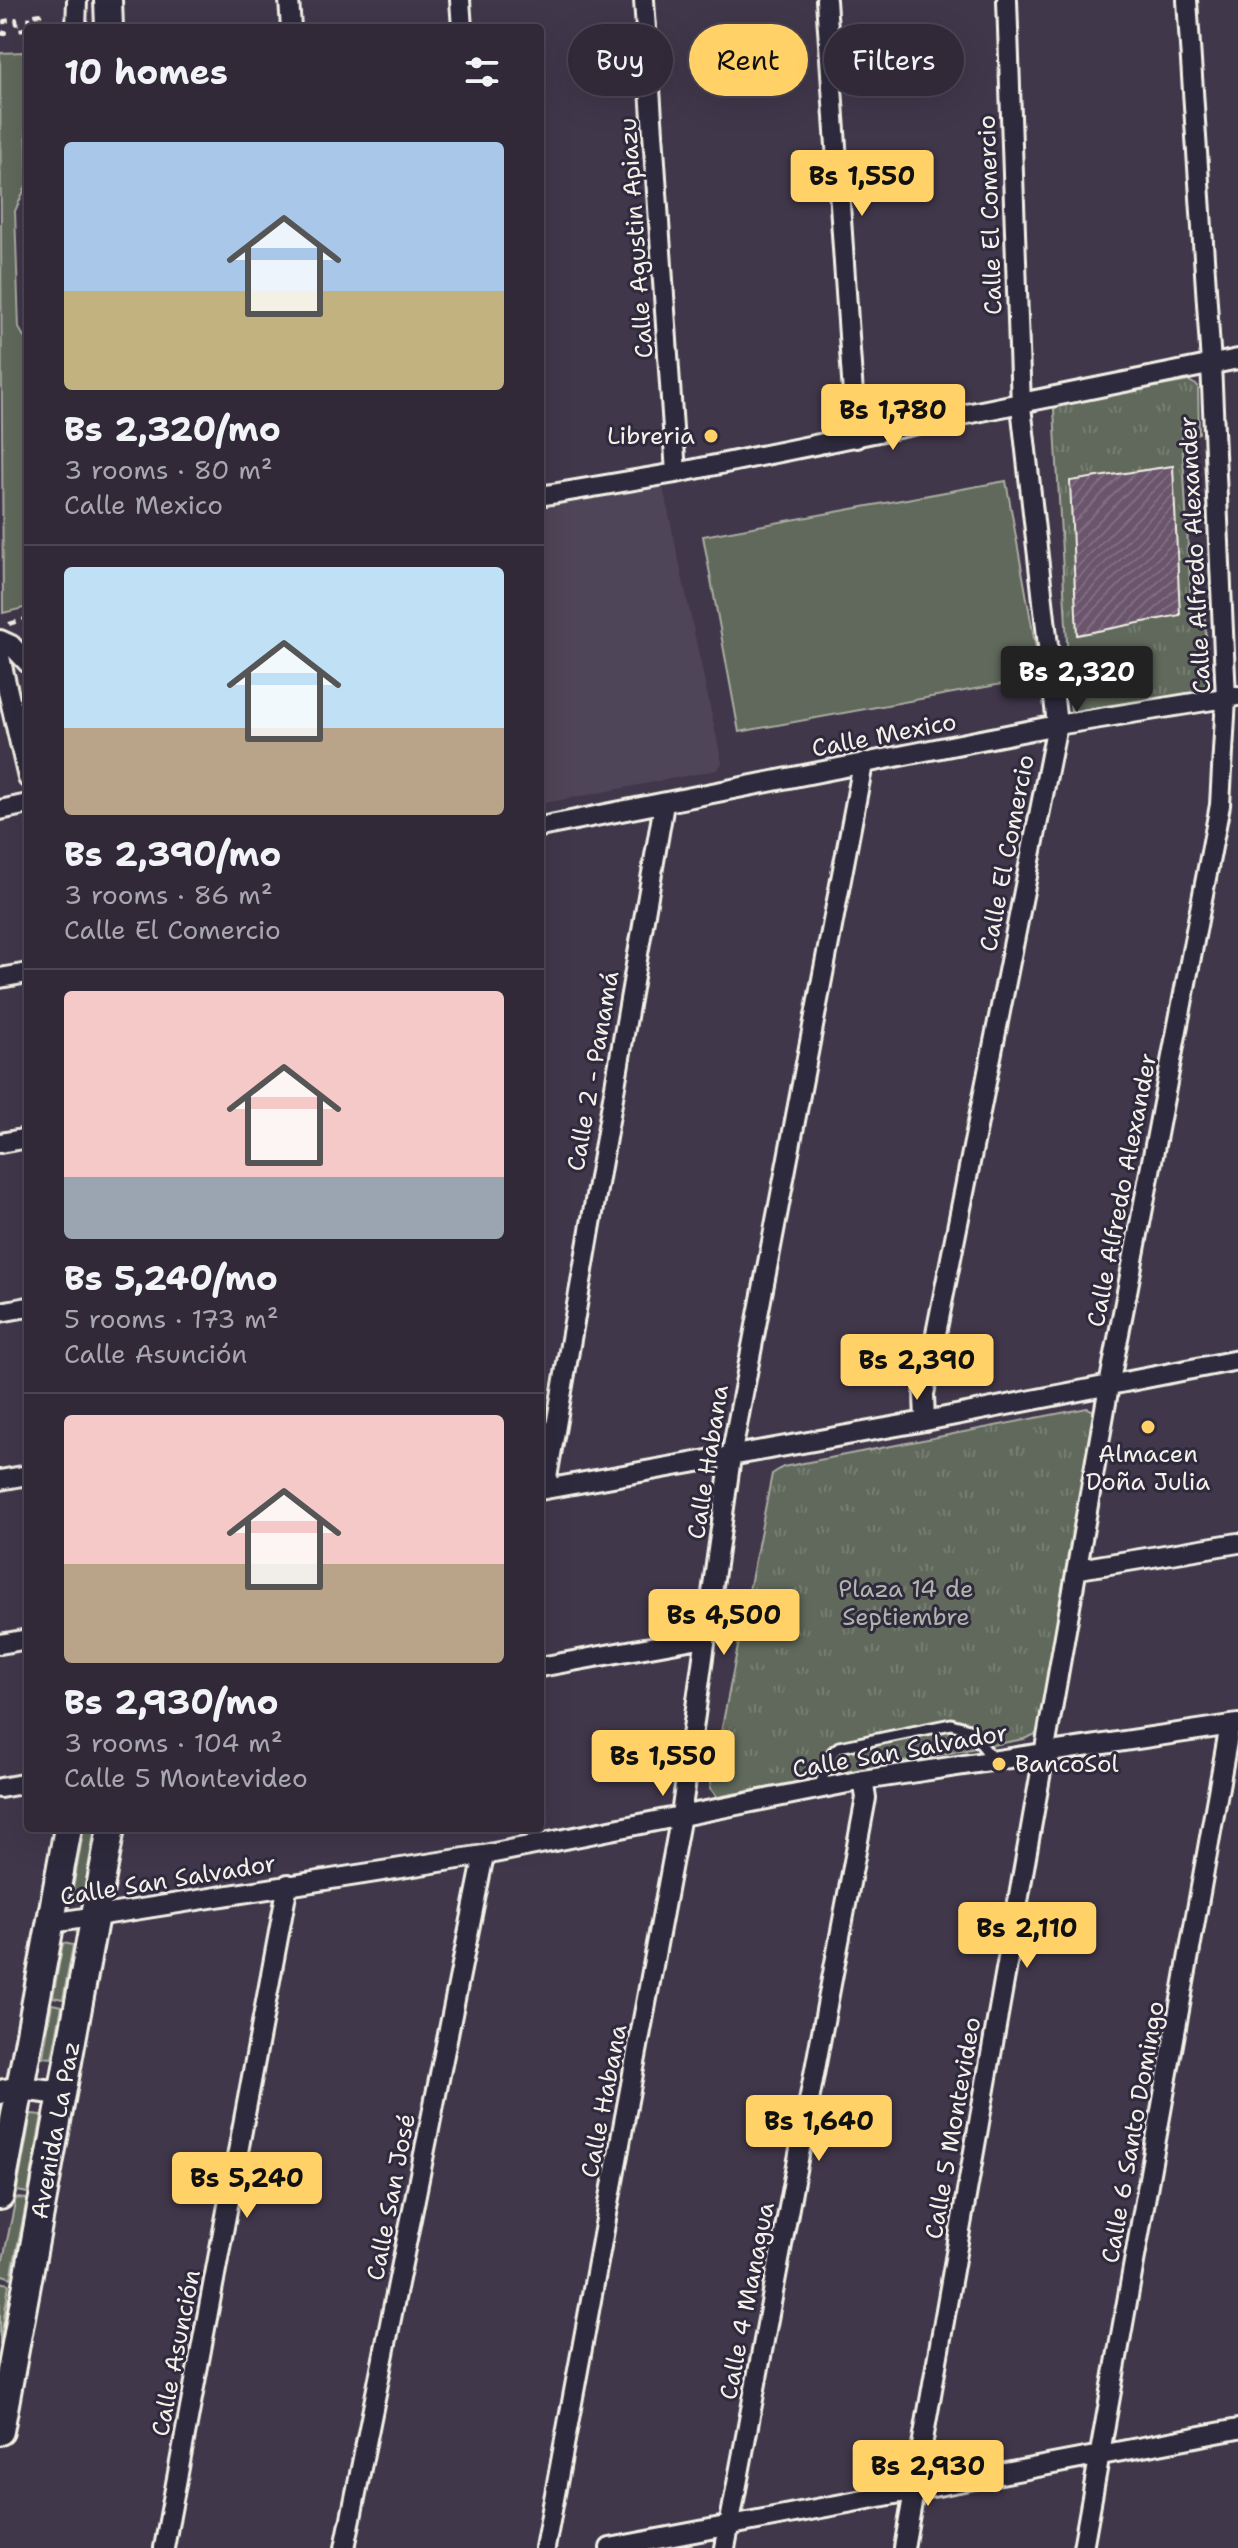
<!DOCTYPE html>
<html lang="en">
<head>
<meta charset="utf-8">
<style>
  :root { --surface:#312938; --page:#393140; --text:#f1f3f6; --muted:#a8a6ae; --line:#4c4553; --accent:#ffd166 }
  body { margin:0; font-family:"Shantell Sans",sans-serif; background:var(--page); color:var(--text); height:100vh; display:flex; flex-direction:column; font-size:30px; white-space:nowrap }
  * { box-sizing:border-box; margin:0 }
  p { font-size:26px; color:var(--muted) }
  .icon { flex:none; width:44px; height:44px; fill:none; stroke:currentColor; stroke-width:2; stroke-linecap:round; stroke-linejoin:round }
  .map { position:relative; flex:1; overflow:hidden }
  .drawer { position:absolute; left:24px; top:24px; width:520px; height:1808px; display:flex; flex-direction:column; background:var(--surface); border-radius:8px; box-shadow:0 8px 32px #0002,0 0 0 2px var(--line) }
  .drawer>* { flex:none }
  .hud { position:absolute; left:568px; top:24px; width:550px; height:72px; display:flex; gap:16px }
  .price { position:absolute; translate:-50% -68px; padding:0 18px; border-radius:8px; background:var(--accent); color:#111; font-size:26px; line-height:52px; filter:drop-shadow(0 2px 4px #0008) }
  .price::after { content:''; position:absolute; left:50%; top:48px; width:24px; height:18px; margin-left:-12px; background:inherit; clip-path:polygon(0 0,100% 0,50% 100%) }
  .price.current { background:#222; color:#fff }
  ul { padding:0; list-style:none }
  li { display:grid; align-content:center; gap:16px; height:424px; padding:0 40px }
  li+li { border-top:2px solid var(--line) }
  li span { display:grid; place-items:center; height:248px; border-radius:8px; color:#555 }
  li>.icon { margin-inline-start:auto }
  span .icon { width:144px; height:144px; fill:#fffc; stroke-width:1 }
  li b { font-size:34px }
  h2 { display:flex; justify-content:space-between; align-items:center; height:96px; padding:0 40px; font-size:34px }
  .chip { padding:0 28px; border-radius:36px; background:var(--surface); box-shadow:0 8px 32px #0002,0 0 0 2px var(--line); font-size:28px; line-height:72px }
  .chip.current { background:var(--accent); color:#111 }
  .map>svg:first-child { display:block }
  .built { fill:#504458 }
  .grass { fill:#60695c; stroke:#aaada2; stroke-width:2 }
  .park { fill:url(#park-tufts); stroke:#aaada2; stroke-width:2 }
  .building { fill:url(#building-hatch); stroke:#f4f1e8; stroke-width:2 }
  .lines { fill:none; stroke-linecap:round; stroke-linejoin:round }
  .service-casing { stroke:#f4f1e8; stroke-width:15 }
  .minor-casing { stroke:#f4f1e8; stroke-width:24 }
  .tertiary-casing { stroke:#f4f1e8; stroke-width:28 }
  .secondary-casing { stroke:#f4f1e8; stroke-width:32 }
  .path { stroke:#f4f1e8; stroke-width:4; stroke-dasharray:8 6; stroke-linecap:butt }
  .service { stroke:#2f2a3d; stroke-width:9 }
  .minor { stroke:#2f2a3d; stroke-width:18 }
  .tertiary { stroke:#2f2a3d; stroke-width:22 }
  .secondary { stroke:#2f2a3d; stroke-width:26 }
  .poi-dot { fill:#ffd166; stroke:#2f2a3d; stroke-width:3 }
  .labels { text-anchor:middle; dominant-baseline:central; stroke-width:6; stroke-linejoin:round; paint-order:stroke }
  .street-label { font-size:24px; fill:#f4f1e8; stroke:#2f2a3d }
  .poi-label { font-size:24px; fill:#f4f1e8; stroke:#2f2a3d; text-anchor:end }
  .park-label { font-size:24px; fill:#b1b4a9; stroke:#2f2a3d }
</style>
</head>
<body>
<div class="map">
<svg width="1238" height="2548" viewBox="0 0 1238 2548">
  <defs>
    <pattern id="park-tufts" width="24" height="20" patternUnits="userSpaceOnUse" patternTransform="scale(2)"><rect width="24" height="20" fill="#60695c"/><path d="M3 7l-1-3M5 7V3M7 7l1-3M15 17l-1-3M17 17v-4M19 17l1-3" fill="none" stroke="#777f73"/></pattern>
    <pattern id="building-hatch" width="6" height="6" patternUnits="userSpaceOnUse" patternTransform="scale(2)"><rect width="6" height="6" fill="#6a556c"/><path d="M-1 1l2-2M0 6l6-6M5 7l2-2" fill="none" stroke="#806e81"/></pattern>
  </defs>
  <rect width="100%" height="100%" fill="#41374b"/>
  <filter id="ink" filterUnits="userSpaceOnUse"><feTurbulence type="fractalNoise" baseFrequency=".0125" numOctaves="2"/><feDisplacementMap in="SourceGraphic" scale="16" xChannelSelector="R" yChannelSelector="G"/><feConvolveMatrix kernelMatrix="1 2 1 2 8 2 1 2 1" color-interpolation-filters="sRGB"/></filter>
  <g filter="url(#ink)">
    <!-- built -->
    <path class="built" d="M662,482l60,281 -5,7 -177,34v-299z"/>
    <!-- grass -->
    <path class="grass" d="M24,52l4,130 -13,29 4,117 9,16v263l-25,6 -3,-560z
      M1006,481l35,196 -302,55 -36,-196z
      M84,1828h11l-12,70 -7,4 -4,-7z
      M63,1943l10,2 -10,54 -10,-2z
      M52,2004l10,2 -10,52 -9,-1z
      M31,2114l11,1 -14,78 -11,-2z
      M16,2198l11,1 -16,79 -11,-4z
      M0,2282l9,2 -9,61z"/>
    <!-- park -->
    <path class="park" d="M1189,381l9,5 1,47 -17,4 10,181 13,1 4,59 -8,15 -130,22 -17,-306 8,-5z
      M1087,1408l13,5 -59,319 -17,7 -307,58 -7,-9 62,-314 11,-7z"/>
    <!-- building -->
    <path class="building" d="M1173,466l7,149 -103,20 -7,-154z"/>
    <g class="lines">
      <defs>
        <path id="service" d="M819,1787l14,-35 6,-5 112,-23 18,5 23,29"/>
        <path id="minor" d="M289,0l2,28
          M460,0l2,28
          M644,0l32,473
          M826,0l30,438
          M76,28l1,-28
          M540,496l136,-23 562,-114
          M0,640l11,5 17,18
          M0,657l28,121
          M0,810l28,-6
          M540,827l517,-102 180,-29
          M0,978l28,-5
          M0,1143l28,-5
          M0,1312l28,-5
          M925,1421l-1,-27 133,-669 -36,-319 -14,-406
          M0,1480l28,-5
          M545,1489l119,-685
          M540,1490l385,-69 313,-61
          M1079,1569l159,-26
          M0,1644l28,-5
          M540,1667l165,-30
          M0,1788l28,-5
          M52,1923l432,-68 379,-75 375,-56
          M164,2548l124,-664
          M345,2548l139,-693
          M545,2548l136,-733 50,-358 132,-693
          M610,2548l628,-119
          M725,2548l141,-750 -3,-18
          M904,2548l205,-1162 111,-581 6,-107 -15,-334 -24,-364
          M1083,2548l147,-823"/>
        <path id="tertiary" d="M0,2092l19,-4 43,5"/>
        <g id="secondary">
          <path d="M108,0l1,28"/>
          <path d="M0,2196l68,-368"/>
          <path id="s1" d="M0,2431l111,-603"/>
        </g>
      </defs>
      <!-- service casing -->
      <use href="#service" class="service-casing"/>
      <!-- minor casing -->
      <use href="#minor" class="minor-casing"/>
      <!-- tertiary casing -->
      <use href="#tertiary" class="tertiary-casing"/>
      <!-- secondary casing -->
      <use href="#secondary" class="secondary-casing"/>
      <!-- path -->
      <path class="path" d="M0,34l5,-1 -1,-12 12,-2 2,11 12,-2 -1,-12 11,-2 2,11 17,-2
        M9,624l19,-6"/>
      <!-- service -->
      <use href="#service" class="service"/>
      <!-- minor -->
      <use href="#minor" class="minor"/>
      <!-- tertiary -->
      <use href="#tertiary" class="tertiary"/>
      <!-- secondary -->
      <use href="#secondary" class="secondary"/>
    </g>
  </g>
  <!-- markers -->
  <g class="poi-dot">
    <circle cx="711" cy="436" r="8"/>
    <circle cx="1148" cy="1427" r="8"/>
    <circle cx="999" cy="1764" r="8"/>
  </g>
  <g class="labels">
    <!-- street labels -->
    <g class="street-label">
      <text transform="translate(990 215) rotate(-92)">Calle El Comercio</text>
      <text transform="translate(636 238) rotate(-94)">Calle Agustin Apiazu</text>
      <text transform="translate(1195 555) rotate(-93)">Calle Alfredo Alexander</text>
      <text transform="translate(884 735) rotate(-11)">Calle Mexico</text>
      <text transform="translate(1007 853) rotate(-79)">Calle El Comercio</text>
      <text transform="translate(593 1071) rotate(-80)">Calle 2 - Panamá</text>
      <text transform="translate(1122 1190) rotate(-79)">Calle Alfredo Alexander</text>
      <text transform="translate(708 1462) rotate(-81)">Calle Habana</text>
      <text transform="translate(900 1751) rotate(-10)">Calle San Salvador</text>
      <text transform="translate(168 1880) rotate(-9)">Calle San Salvador</text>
      <text transform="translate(604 2101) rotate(-79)">Calle Habana</text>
      <text transform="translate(953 2128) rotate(-80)">Calle 5 Montevideo</text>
      <text stroke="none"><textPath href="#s1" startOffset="306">Avenida La Paz</textPath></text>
      <text transform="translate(1133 2132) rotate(-80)">Calle 6 Santo Domingo</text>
      <text transform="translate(391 2197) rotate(-79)">Calle San José</text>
      <text transform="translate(747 2301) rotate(-79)">Calle 4 Managua</text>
      <text transform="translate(176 2353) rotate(-79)">Calle Asunción</text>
    </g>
    <!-- poi labels -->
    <g class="poi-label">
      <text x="695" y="436">Libreria</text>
      <text x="1148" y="1454" text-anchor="middle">Almacen<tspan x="1148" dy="28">Doña Julia</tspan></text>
      <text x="1015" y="1764" text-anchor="start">BancoSol</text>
    </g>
    <!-- park labels -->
    <g class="park-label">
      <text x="906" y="1589">Plaza 14 de<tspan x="906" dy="28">Septiembre</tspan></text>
    </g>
  </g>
</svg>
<b class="price" style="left:862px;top:218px">Bs 1,550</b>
<b class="price" style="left:893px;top:452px">Bs 1,780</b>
<b class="price current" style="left:1077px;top:714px">Bs 2,320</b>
<b class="price" style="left:917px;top:1402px">Bs 2,390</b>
<b class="price" style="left:724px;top:1657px">Bs 4,500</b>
<b class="price" style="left:663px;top:1798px">Bs 1,550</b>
<b class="price" style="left:1027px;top:1970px">Bs 2,110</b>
<b class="price" style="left:819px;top:2163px">Bs 1,640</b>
<b class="price" style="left:247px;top:2220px">Bs 5,240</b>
<b class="price" style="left:928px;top:2508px">Bs 2,930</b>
<div class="hud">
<a class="chip">Buy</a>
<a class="chip current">Rent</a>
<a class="chip">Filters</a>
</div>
<section class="drawer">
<h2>10 homes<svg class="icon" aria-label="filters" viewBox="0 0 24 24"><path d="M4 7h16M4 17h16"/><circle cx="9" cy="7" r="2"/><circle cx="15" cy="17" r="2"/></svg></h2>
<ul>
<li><span style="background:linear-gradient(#a9c7e8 60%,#c2b280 0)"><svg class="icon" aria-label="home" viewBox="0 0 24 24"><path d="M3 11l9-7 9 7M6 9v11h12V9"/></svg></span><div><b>Bs 2,320/mo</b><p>3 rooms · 80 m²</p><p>Calle Mexico</p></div></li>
<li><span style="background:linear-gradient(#bfe0f5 65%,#b9a48a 0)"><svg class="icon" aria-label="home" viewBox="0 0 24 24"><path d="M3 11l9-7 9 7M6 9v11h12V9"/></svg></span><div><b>Bs 2,390/mo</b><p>3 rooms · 86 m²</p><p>Calle El Comercio</p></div></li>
<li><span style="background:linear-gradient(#f6c9c9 75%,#9aa5b1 0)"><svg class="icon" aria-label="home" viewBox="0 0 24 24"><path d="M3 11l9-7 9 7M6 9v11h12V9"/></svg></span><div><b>Bs 5,240/mo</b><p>5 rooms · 173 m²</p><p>Calle Asunción</p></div></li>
<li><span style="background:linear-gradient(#f6c9c9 60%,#b9a48a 0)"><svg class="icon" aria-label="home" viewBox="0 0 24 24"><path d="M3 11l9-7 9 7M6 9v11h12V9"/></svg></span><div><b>Bs 2,930/mo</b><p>3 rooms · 104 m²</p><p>Calle 5 Montevideo</p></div></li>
</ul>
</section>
</div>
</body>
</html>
